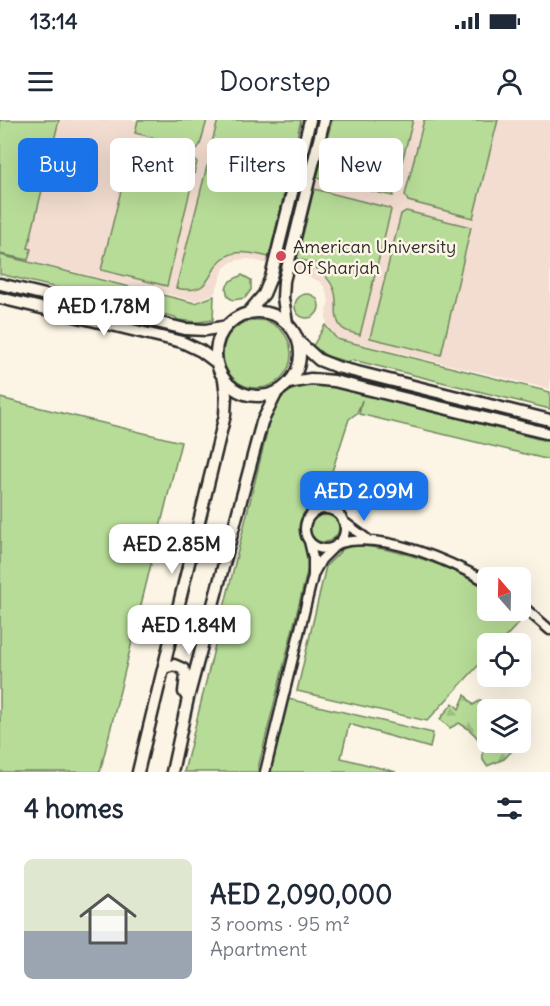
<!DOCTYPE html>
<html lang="en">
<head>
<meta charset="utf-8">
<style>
  :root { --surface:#fff; --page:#f2f2f3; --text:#1f2937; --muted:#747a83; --accent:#1a73e8 }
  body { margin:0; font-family:Delius,sans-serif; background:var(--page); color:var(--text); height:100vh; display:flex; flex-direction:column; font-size:22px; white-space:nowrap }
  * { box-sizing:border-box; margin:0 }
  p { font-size:20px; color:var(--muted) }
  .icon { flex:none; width:33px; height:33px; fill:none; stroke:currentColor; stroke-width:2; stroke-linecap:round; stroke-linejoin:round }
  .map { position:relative; height:652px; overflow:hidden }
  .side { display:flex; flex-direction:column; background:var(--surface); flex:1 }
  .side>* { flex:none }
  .guide { position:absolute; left:18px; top:18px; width:514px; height:54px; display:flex; gap:12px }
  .needle { width:39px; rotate:340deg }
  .buttons { position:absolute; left:477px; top:447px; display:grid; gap:12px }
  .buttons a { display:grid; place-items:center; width:54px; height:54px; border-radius:9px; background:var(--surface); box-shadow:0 6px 24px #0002; font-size:30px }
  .price { position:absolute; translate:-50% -51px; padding:0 14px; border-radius:12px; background:#fff; color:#222; font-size:20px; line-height:39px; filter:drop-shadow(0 2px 3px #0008) }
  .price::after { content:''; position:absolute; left:50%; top:36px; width:18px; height:14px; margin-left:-9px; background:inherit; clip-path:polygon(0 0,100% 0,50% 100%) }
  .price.on { background:var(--accent); color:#fff }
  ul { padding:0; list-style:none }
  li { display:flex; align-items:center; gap:18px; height:150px; padding:0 24px }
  li span { display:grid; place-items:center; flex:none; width:168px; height:120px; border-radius:9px; color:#555 }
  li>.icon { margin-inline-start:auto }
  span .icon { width:72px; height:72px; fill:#fffc; stroke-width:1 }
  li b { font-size:26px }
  h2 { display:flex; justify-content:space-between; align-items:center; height:72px; padding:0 24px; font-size:26px }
  .chip { padding:0 21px; border-radius:9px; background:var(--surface); box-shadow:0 6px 24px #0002; font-size:21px; line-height:54px }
  .chip.on { background:var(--accent); color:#fff }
  .status { display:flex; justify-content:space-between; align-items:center; height:42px; padding:0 30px; background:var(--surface); direction:ltr }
  .status svg { height:16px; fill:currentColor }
  header { display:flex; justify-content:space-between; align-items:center; height:78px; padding:0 24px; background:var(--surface); font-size:27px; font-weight:600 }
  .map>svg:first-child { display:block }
  .built { fill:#f3ddd0 }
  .green { fill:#b7dc97; stroke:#718461; stroke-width:1.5 }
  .forest { fill:url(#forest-firs); stroke:#718461; stroke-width:1.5 }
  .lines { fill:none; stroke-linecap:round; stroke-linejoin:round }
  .minor-casing { stroke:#2b2b2b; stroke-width:13 }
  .tertiary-casing { stroke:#2b2b2b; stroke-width:15 }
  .minor { stroke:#fcf5e5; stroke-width:8 }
  .tertiary { stroke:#fcf5e5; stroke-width:10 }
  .poi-dot { fill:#d1495b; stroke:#fcf5e5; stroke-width:2 }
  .labels { text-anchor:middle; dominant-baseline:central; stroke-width:5; stroke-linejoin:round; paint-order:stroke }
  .poi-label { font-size:18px; fill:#2b2b2b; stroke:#fcf5e5; text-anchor:start }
</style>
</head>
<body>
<div class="status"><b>13:14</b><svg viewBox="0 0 49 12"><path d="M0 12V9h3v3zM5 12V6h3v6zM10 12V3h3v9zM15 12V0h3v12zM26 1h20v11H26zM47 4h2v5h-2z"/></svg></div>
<header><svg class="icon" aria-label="menu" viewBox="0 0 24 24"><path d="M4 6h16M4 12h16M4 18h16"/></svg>Doorstep<svg class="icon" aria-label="person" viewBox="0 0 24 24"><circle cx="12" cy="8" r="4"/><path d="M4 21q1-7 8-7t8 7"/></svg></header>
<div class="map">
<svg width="550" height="652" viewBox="0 0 550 652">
  <defs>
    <pattern id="forest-firs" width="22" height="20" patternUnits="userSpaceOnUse" patternTransform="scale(1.5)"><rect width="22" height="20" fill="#b7dc97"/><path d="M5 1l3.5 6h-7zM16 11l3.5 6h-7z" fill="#9ebd82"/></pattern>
  </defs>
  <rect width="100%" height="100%" fill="#fcf5e5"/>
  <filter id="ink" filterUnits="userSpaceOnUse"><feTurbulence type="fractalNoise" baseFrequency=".0167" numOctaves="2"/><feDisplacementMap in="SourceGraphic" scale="12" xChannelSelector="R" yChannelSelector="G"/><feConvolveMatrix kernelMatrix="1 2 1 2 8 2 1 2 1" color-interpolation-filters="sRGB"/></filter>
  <g filter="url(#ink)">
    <!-- built -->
    <path class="built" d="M0,0h550v269l-212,-51 -11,-13 -1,-9 3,-16 -4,-12 -5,-6 -26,-12 -46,-11 -11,1 -7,3 -6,5 -9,25 -19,8 -196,-47z"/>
    <!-- green -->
    <path class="green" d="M0,0h59l-31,128 3,1 -3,11 -28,-6z
      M138,0h69l-7,25 -3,4 -62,-16z
      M218,0h83l-12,51 -74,-18 -4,-7z
      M332,0h81l-20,76 -76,-18z
      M424,0h74l-25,98 -65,-17 -3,-6z
      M133,23l60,15 4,4 -30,124 -66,-16z
      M213,43l74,18 -18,76c-10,-2 -22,-6 -33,-4 -33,6 -16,45 -60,35l31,-122z
      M314,69l75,19 2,2 -31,125c-6,-2 -14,-3 -18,-7 -15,-16 8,-35 -26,-60l1,-4 -20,-5z
      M406,91l65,16 -30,128 -71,-17 31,-124z
      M0,135l195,48 19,-7 -1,24 -15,2 -20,-2 -3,-3 -175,-43z
      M242,155l9,5v10l-6,8 -12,2 -5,-3 -2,-9 4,-7z
      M295 186a12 12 0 1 1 24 0a12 12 0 1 1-24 0Z
      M223 234a34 34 0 1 1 68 0a34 34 0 1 1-68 0Z
      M325,205l12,14 213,53v17l-197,-49 -5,2 -21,-6 -14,-10z
      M314,263l50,9v2l186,48v18l-191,-46 3,-14 -5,13 -8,6 -27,83c-24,6 -30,29 -12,46l-2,20 -51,204h-73l83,-340 -3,-5c11,-26 21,-39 50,-44z
      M0,278l181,44 -81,330h-100z
      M309 407a15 15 0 1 1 30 0a15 15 0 1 1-30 0Z
      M352,425c47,3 96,20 135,44l1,21 30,1 7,5 -25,27 -12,1 -1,12 -60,65 -130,-30 29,-125 17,-17z
      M288,579l145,34 -3,15 -81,-24 -8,34 55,14h-127z"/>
    <!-- forest -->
    <path class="forest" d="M465,575l8,10 8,-5 6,10 1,32 20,1 5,7 -9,9 -17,7 -4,-6c1,-18 -8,-28 -24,-37l-9,5 -10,-9 13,-16 6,6z"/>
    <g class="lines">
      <defs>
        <path id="minor" d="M305 409a20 20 0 1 1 40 0a20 20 0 1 1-40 0Z
          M344,402l23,17
          M337,424c45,-14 112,17 151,38
          M314,453l7,-13 12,-12
          M520,484l30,26
          M265,652l48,-196v-18l-4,-17"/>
        <path id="tertiary" d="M0,164l185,45 21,1 21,-4
          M0,178l182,44 19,9 16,12
          M216 234a42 42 0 1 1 84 0a42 42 0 1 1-84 0Z
          M247,194l17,-20 7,-17 39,-157
          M287,203l-4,-25 1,-17 40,-161
          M298,221l21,19 18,7 213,53
          M288,263l23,-4 23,2 216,53
          M164,548l10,-3 9,4 3,6 -2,17 4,6
          M138,652l87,-357 1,-19 -2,-17
          M172,652l16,-74 74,-276 15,-30"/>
      </defs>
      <!-- minor casing -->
      <use href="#minor" class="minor-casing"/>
      <!-- tertiary casing -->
      <use href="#tertiary" class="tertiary-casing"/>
      <!-- minor -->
      <use href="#minor" class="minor"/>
      <!-- tertiary -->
      <use href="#tertiary" class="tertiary"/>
    </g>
  </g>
  <!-- markers -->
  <circle class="poi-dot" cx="281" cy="136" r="6"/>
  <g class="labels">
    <!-- poi labels -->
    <g class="poi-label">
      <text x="293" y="126">American University<tspan x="293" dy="21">Of Sharjah</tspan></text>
    </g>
  </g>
</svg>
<div class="buttons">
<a><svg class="needle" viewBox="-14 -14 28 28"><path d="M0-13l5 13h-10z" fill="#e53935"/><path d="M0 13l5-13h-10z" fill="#747a83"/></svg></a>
<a><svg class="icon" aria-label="locate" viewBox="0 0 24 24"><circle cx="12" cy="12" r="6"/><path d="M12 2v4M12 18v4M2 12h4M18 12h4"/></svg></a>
<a><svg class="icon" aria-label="layers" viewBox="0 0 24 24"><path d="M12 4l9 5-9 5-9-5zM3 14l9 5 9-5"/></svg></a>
</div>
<b class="price" style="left:104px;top:217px">AED 1.78M</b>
<b class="price on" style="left:364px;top:402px">AED 2.09M</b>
<b class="price" style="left:172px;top:455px">AED 2.85M</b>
<b class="price" style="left:189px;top:536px">AED 1.84M</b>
<div class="guide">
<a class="chip on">Buy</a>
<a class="chip">Rent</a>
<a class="chip">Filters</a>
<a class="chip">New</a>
</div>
</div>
<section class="side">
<h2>4 homes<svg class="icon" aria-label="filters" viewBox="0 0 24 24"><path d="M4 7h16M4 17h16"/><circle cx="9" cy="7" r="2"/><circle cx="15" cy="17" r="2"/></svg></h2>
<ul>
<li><span style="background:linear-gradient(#dfe7d0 60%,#9aa5b1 0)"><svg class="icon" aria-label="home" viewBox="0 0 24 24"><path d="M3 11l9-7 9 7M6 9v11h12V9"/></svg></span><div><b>AED 2,090,000</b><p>3 rooms · 95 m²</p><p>Apartment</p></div></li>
</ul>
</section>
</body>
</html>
